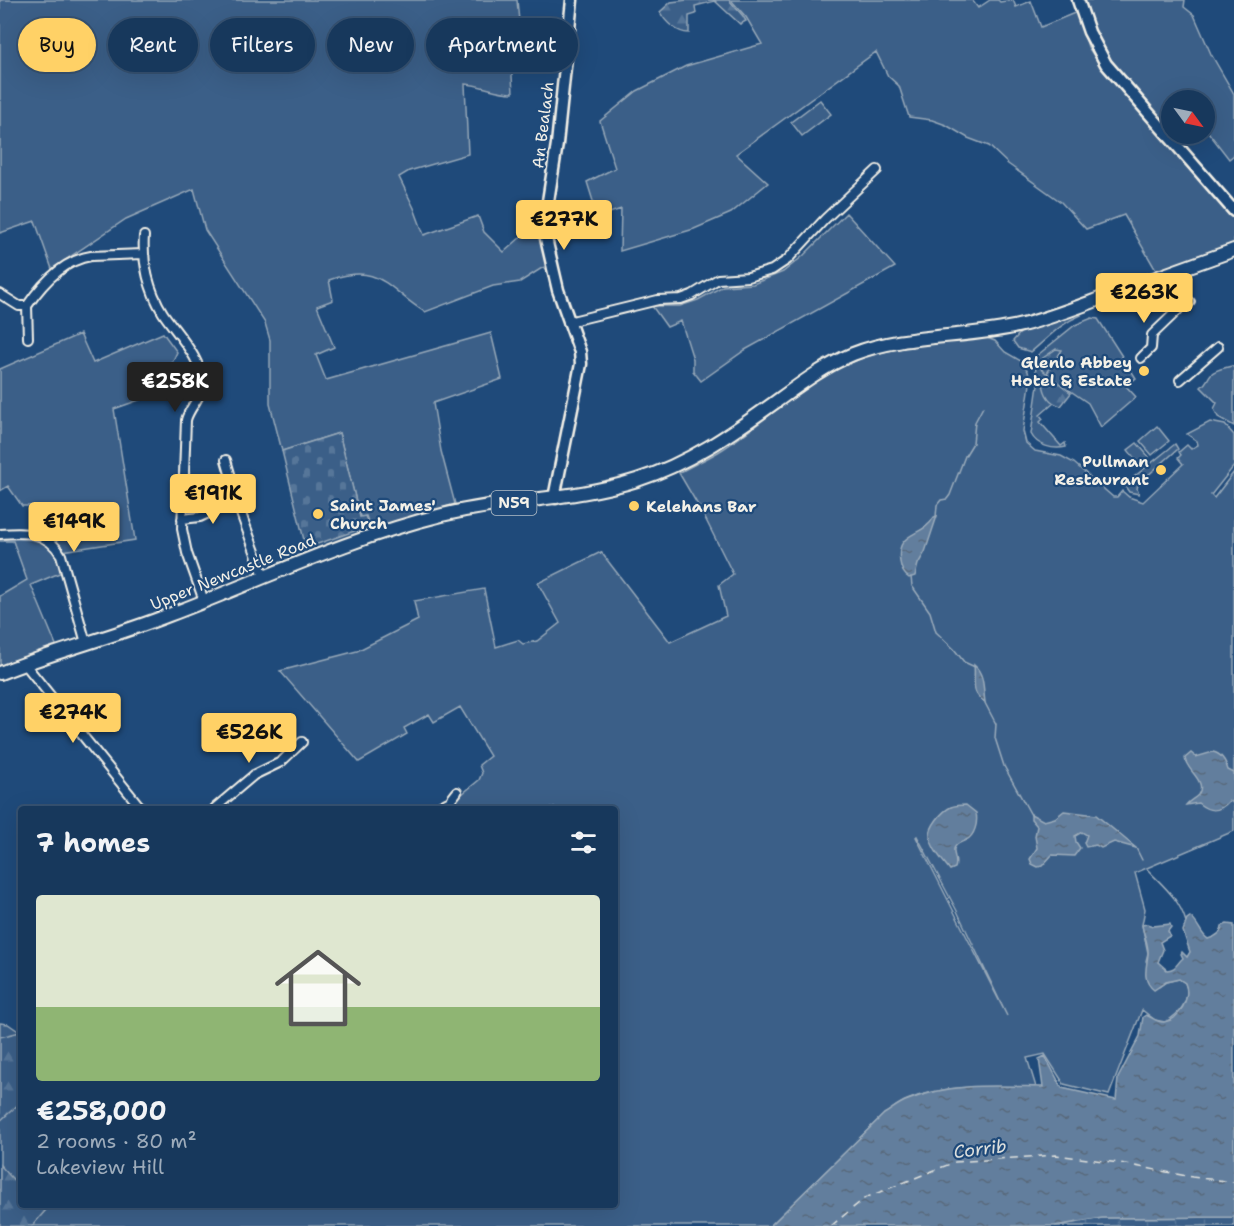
<!DOCTYPE html>
<html lang="en">
<head>
<meta charset="utf-8">
<style>
  :root { --surface:#17385c; --page:#244365; --text:#f1f3f6; --muted:#9eacbb; --line:#365272; --accent:#ffd166 }
  body { margin:0; font-family:"Shantell Sans",sans-serif; background:var(--page); color:var(--text); height:100vh; display:flex; flex-direction:column; font-size:22px; white-space:nowrap }
  * { box-sizing:border-box; margin:0 }
  p { font-size:20px; color:var(--muted) }
  .icon { flex:none; width:33px; height:33px; fill:none; stroke:currentColor; stroke-width:2; stroke-linecap:round; stroke-linejoin:round }
  .map { position:relative; flex:1; overflow:hidden }
  .sheet { position:absolute; left:18px; top:806px; width:600px; height:402px; display:flex; flex-direction:column; background:var(--surface); border-radius:6px; box-shadow:0 6px 24px #0002,0 0 0 2px var(--line) }
  .sheet>* { flex:none }
  .guide { position:absolute; left:18px; top:18px; width:600px; height:54px; display:flex; gap:12px }
  .needle { width:39px; rotate:123deg }
  .buttons { position:absolute; left:1161px; top:90px; display:grid; gap:12px }
  .buttons a { display:grid; place-items:center; width:54px; height:54px; border-radius:50%; background:var(--surface); box-shadow:0 6px 24px #0002,0 0 0 2px var(--line); font-size:30px }
  .price { position:absolute; translate:-50% -51px; padding:0 14px; border-radius:6px; background:var(--accent); color:#111; font-size:20px; line-height:39px; filter:drop-shadow(0 2px 3px #0008) }
  .price::after { content:''; position:absolute; left:50%; top:36px; width:18px; height:14px; margin-left:-9px; background:inherit; clip-path:polygon(0 0,100% 0,50% 100%) }
  .price.current { background:#222; color:#fff }
  ul { padding:0; list-style:none }
  li { display:grid; align-content:center; gap:12px; height:318px; padding:0 18px }
  li+li { border-top:2px solid var(--line) }
  li span { display:grid; place-items:center; height:186px; border-radius:6px; color:#555 }
  li>.icon { margin-inline-start:auto }
  span .icon { width:108px; height:108px; fill:#fffc; stroke-width:1 }
  li b { font-size:26px }
  h2 { display:flex; justify-content:space-between; align-items:center; height:72px; padding:0 18px; font-size:26px }
  .chip { padding:0 21px; border-radius:27px; background:var(--surface); box-shadow:0 6px 24px #0002,0 0 0 2px var(--line); font-size:21px; line-height:54px }
  .chip.current { background:var(--accent); color:#111 }
  .map>svg:first-child { display:block }
  .green { fill:#3a5f88; stroke:#97a8b8; stroke-width:1.5; fill-rule:evenodd }
  .forest { fill:url(#forest-firs); stroke:#97a8b8; stroke-width:1.5 }
  .wetland { fill:url(#wetland-marsh); stroke:#97a8b8; stroke-width:1.5 }
  .cemetery { fill:url(#cemetery-stones); stroke:#97a8b8; stroke-width:1.5 }
  .water { fill:url(#water-ripples); stroke:#9cacbb; stroke-width:1.5 }
  .lines { fill:none; stroke-linecap:round; stroke-linejoin:round }
  .stream { stroke:#9cacbb; stroke-width:1.5 }
  .ferry { stroke:#dee0dd; stroke-width:1.5; stroke-dasharray:8 6; stroke-linecap:butt }
  .street-casing { stroke:#f4f1e8; stroke-width:12 }
  .secondary-casing { stroke:#f4f1e8; stroke-width:15 }
  .primary-casing { stroke:#f4f1e8; stroke-width:16 }
  .street { stroke:#1f4a7a; stroke-width:8 }
  .secondary { stroke:#1f4a7a; stroke-width:10 }
  .primary { stroke:#1f4a7a; stroke-width:12 }
  .poi-dot { fill:#ffd166; stroke:#1f4a7a; stroke-width:2 }
  .labels { text-anchor:middle; dominant-baseline:central; stroke-width:4.5; stroke-linejoin:round; paint-order:stroke }
  .shield { fill:#1f4a7a; stroke:#b4bfc7; stroke-width:1.5 }
  .shield-label { font-size:15px; font-weight:bold; fill:#f4f1e8 }
  .street-label { font-size:16px; fill:#f4f1e8; stroke:#1f4a7a }
  .poi-label { font-size:16px; font-weight:bold; fill:#f4f1e8; stroke:#1f4a7a; text-anchor:end }
  .water-label { font-size:18px; font-style:italic; fill:#dee0dd; stroke:#1f4a7a }
</style>
</head>
<body>
<div class="map">
<svg width="1234" height="1226" viewBox="0 0 1234 1226">
  <defs>
    <pattern id="forest-firs" width="22" height="20" patternUnits="userSpaceOnUse" patternTransform="scale(1.5)"><rect width="22" height="20" fill="#3a5f88"/><path d="M5 1l3.5 6h-7zM16 11l3.5 6h-7z" fill="#577699"/></pattern>
    <pattern id="wetland-marsh" width="20" height="14" patternUnits="userSpaceOnUse" patternTransform="scale(1.5)"><rect width="20" height="14" fill="#3a5f88"/><path d="M1 5h8M5 5V1M11 12h8M15 12V8" fill="none" stroke="#577699"/></pattern>
    <pattern id="cemetery-stones" width="16" height="16" patternUnits="userSpaceOnUse" patternTransform="scale(1.5)"><rect width="16" height="16" fill="#3a5f88"/><path d="M2 7V4a2 2 0 0 1 4 0v3zM10 15v-3a2 2 0 0 1 4 0v3z" fill="#577699"/></pattern>
    <pattern id="water-ripples" width="26" height="14" patternUnits="userSpaceOnUse" patternTransform="scale(1.5)"><rect width="26" height="14" fill="#627e9d"/><path d="M2 4q2-2 4 0t4 0M15 11q2-2 4 0t4 0" fill="none" stroke="#58687a"/></pattern>
  </defs>
  <rect width="100%" height="100%" fill="#1f4a7a"/>
  <filter id="ink" filterUnits="userSpaceOnUse"><feTurbulence type="fractalNoise" baseFrequency=".0167" numOctaves="2"/><feDisplacementMap in="SourceGraphic" scale="12" xChannelSelector="R" yChannelSelector="G"/><feConvolveMatrix kernelMatrix="1 2 1 2 8 2 1 2 1" color-interpolation-filters="sRGB"/></filter>
  <g filter="url(#ink)">
    <!-- green -->
    <path class="green" d="M0,0h517l4,42 -4,2v15h-6l2,34c-17,0 -31,-8 -48,-9l3,70 -59,17 -10,6 15,31 10,27 54,-19 6,16 20,20 35,-31c2,5 0,9 1,15 1,11 10,19 8,30l-6,2 -22,14 -27,4 -68,26c-39,-24 -44,-50 -96,-32l4,20 -16,6 17,41 -18,8 10,25 165,-47 11,46 -69,24 8,48 14,53 -84,26 -5,-14 -6,2 -21,-85 -57,18 -12,-47v-64l-5,-17 -60,-93 -11,-41 -68,30 -74,50 -17,-48 -35,12z
      M731,0h241l6,8 12,-8h8l2,2 13,-2 3,7 15,-6 10,26 36,-15 11,35 6,9 140,159v28l-77,29 -33,-57 -38,14 -25,-27 -53,-38 -19,-18 -21,-8 -22,-13 -14,-5 -23,-3 -10,-31 -11,-10 -12,-24 -140,102 32,29 -37,30 -37,16 -74,22 1,-42 -23,8 -11,-35 28,-14 -15,-47 37,-30 49,-25 76,-22 -16,-27z
      M1083,0h102l-1,7 10,8 17,39 23,40v61l-5,4 -24,-31 -1,-28h-32l-1,31 -58,-67 -23,-40z
      M820,100l11,14 -29,22 -11,-14z
      M846,213l49,54 -150,83 -44,31 -8,-10v-12l-12,-38 -14,6 -15,-21h28l18,-6 25,-14 30,-2 30,-12 20,-16z
      M1079,313l2,2c-20,8 -33,23 -50,37l-13,-4 -5,-7 9,-10z
      M1092,318l6,1 38,59 -10,8 10,11 -35,30 -13,-24 -19,-13 -29,25 3,4 -3,3 21,24 4,-3 1,4c-13,3 -29,-1 -35,-13l7,-49 -4,-27 41,-33z
      M163,333l14,19 -16,34 -8,9 -39,14 21,131 -73,11 -6,-10 18,-11 -2,-20 -18,-1 -6,4 -5,-7h-21l-14,-20 -8,5v-122l80,-35 13,29z
      M987,338l8,3 10,11 16,9 7,10 2,13 -7,47 3,12 9,8 26,5 13,7 39,34h4l5,-6 7,6 14,5 40,-38 -5,-6 3,-3 -2,-3 8,-7 4,4 7,-4 -1,-4 -10,-7 23,-12 15,3 9,10v31l-23,29 3,3 20,-26v359l-99,42 10,36 -3,16 6,28 -2,8 13,26 7,-5 13,-3 6,4c7,16 -6,32 -20,39l-10,-2 -13,-10 -33,85 -45,-11 -19,-30 -18,4 9,29c-43,0 -88,-4 -129,13 -8,3 -16,10 -23,14l-114,112h-738l19,-22h564v-396h-170l34,-28 3,-7 -3,-8 11,-9 -30,-49 -26,15 -5,-8 -25,14 3,6 -48,28 -79,-91 77,-20 61,-31 -4,-19 70,-12 12,58 22,-7 5,4 14,-3 23,-18 -22,-40 63,-31 69,90 56,-26 -7,-31 14,-11 -31,-62 -23,-39c14,-8 30,-15 44,-24 42,-27 79,-65 125,-85 43,-19 92,-21 139,-26zM917,836l40,75 50,105 -91,-179z
      M1232,366l2,2v58l-16,-9 -4,-8 3,-6 -16,-16c6,-4 6,-8 10,-13 5,-5 14,-6 21,-8z
      M1157,426l12,15 -17,14 -12,-14z
      M1137,443l12,14 -9,8 -12,-15z
      M1175,444l3,5 -40,35 -1,5 2,5 -10,-2 -5,-7z
      M0,536c35,0 51,-3 62,36l-31,13 25,60 -56,21v-70l27,-16 -14,-39h-13z
      M0,1023l8,1 13,9v171l-21,22z"/>
    <!-- forest -->
    <path class="forest" d="M687,0h42l14,16 3,5 -6,3 -25,-23 -20,5 1,8 -7,2v17c-12,0 -24,-11 -29,-21l11,-10z
      M1056,349l6,1 -15,23 24,20 -10,13c-12,-3 -17,-12 -18,-24l9,-4 -14,-12 5,-8z
      M20,1032l1,70 -21,19v-84z
      M0,1165l21,23v16l29,1 -18,21h-32z"/>
    <!-- wetland -->
    <path class="wetland" d="M1234,1217v9h-179l47,-8z"/>
    <!-- cemetery -->
    <path class="cemetery" d="M339,433l21,84 5,-1 4,10 -63,22 -24,-97z"/>
    <!-- water -->
    <path class="water" d="M937,516l-12,36 -7,12 -3,12 -6,2c-6,-4 -8,-9 -9,-16 -5,-32 23,-24 34,-45z
      M974,665c11,9 9,25 11,37 -16,-9 -9,-22 -11,-37z
      M1213,752c9,2 13,10 15,18l6,3v32l-2,-3 -3,-1c-10,12 -20,11 -31,2l-12,2c3,-4 8,-6 12,-10 10,-14 -12,-24 -13,-37l6,-5 5,4z
      M966,805l10,8c2,9 -1,23 -10,27 -4,3 -10,2 -12,9 -1,7 4,11 1,19l-5,2c-7,-9 -18,-21 -20,-33 -1,-10 12,-26 21,-30 5,-2 10,-2 15,-2z
      M1064,811l32,4 40,33 -22,-6 -13,6 -5,-3 -10,2 -2,-4 3,-8 -5,-3 -7,4 1,6 4,6 -6,8 -22,-1 -10,11 -4,1 -6,-3 -2,-5 7,-11 -2,-12 2,-10 -6,-7v-5l13,7 11,-3z
      M1190,917c9,6 10,17 18,22 7,-2 14,-5 14,-13l5,-2 7,1v292l-132,1 -47,8h-285l114,-112c7,-4 15,-11 24,-14 43,-18 90,-14 135,-13l-4,-28 6,-3 17,32 54,12 2,-22 22,-42 3,-19 3,-2c6,2 11,8 18,7 16,-2 27,-25 21,-39l-6,-4 -13,3 -12,8c-13,-10 -7,-24 -6,-36 1,-9 -5,-21 -6,-29l5,-1 6,2 17,-2 1,3 -3,4 2,5 -10,6 3,8 -5,12 9,8c10,-1 9,-6 16,-12l-2,-4 1,-2 5,5 3,-5 -7,-21 4,-12z"/>
    <g class="lines">
      <!-- stream -->
      <path class="stream" d="M936,517l1,-12 4,-5 6,-1 3,-4 15,-39 8,-13 2,-21 8,-15
        M911,577l1,9 18,26 6,20 18,17 10,13 11,5
        M985,703l11,21 -1,14 9,28 27,49
        M1136,848l6,12
        M1147,869c16,17 32,29 39,53"/>
      <!-- ferry -->
      <path class="ferry" d="M831,1226l34,-28 90,-36 101,-7 64,8 72,14 42,5"/>
      <defs>
        <path id="street" d="M144,236c-2,26 5,55 19,77 13,20 41,47 39,73 -1,12 -13,22 -16,34l-4,109 5,24 17,48
          M0,294l19,12h8
          M1180,306l10,-4
          M568,322l90,-22 23,-1 11,-4 26,-16 30,-2 24,-7 15,-10 38,-41 52,-49
          M28,338l-1,-32c15,-22 37,-46 64,-50l52,-2
          M1141,358l10,-10 1,-13 26,-25 2,-4 -9,-10
          M1180,380l38,-33
          M226,460l9,31 1,9 28,76
          M182,519l18,-2 36,-17
          M0,534c26,-2 47,-3 61,21l25,88
          M24,663l117,145
          M215,808l39,-33 27,-13 21,-20
          M437,808l13,-7 7,-9"/>
        <path id="secondary" d="M1078,0l11,32 17,32 128,147
          M556,498l-1,-5 26,-129 -1,-12 -22,-62 -13,-56 1,-20 11,-70 15,-144"/>
        <path id="primary" d="M0,673c55,-22 113,-36 169,-58 90,-34 179,-77 273,-100 64,-16 131,-15 195,-35 51,-16 94,-46 137,-77 25,-18 50,-37 79,-49 53,-21 114,-15 169,-29 32,-8 63,-21 94,-32 39,-15 79,-29 118,-43"/>
      </defs>
      <!-- street casing -->
      <use href="#street" class="street-casing"/>
      <!-- secondary casing -->
      <use href="#secondary" class="secondary-casing"/>
      <!-- primary casing -->
      <use href="#primary" class="primary-casing"/>
      <!-- street -->
      <use href="#street" class="street"/>
      <!-- secondary -->
      <use href="#secondary" class="secondary"/>
      <!-- primary -->
      <use href="#primary" class="primary"/>
    </g>
  </g>
  <!-- markers -->
  <g class="poi-dot">
    <circle cx="1144" cy="371" r="6"/>
    <circle cx="1161" cy="470" r="6"/>
    <circle cx="634" cy="506" r="6"/>
    <circle cx="318" cy="514" r="6"/>
  </g>
  <g class="labels">
    <!-- shield labels -->
    <rect class="shield" x="491.5" y="491" width="45" height="24" rx="4.5"/>
    <g class="shield-label">
      <text x="514" y="503">N59</text>
    </g>
    <!-- street labels -->
    <g class="street-label">
      <text transform="translate(543 125) rotate(-83)">An Bealach</text>
      <text transform="translate(233 572) rotate(-22)">Upper Newcastle Road</text>
    </g>
    <!-- poi labels -->
    <g class="poi-label">
      <text x="1132" y="362">Glenlo Abbey<tspan x="1132" dy="18">Hotel &amp; Estate</tspan></text>
      <text x="1149" y="461">Pullman<tspan x="1149" dy="18">Restaurant</tspan></text>
      <text x="330" y="505" text-anchor="start">Saint James'<tspan x="330" dy="18">Church</tspan></text>
      <text x="646" y="506" text-anchor="start">Kelehans Bar</text>
    </g>
    <!-- water labels -->
    <g class="water-label">
      <text transform="translate(980 1149) rotate(-7)">Corrib</text>
    </g>
  </g>
</svg>
<div class="buttons">
<a><svg class="needle" viewBox="-14 -14 28 28"><path d="M0-13l5 13h-10z" fill="#e53935"/><path d="M0 13l5-13h-10z" fill="#9eacbb"/></svg></a>
</div>
<b class="price" style="left:564px;top:251px">€277K</b>
<b class="price" style="left:1144px;top:324px">€263K</b>
<b class="price current" style="left:175px;top:413px">€258K</b>
<b class="price" style="left:213px;top:525px">€191K</b>
<b class="price" style="left:74px;top:553px">€149K</b>
<b class="price" style="left:73px;top:744px">€274K</b>
<b class="price" style="left:249px;top:764px">€526K</b>
<div class="guide">
<a class="chip current">Buy</a>
<a class="chip">Rent</a>
<a class="chip">Filters</a>
<a class="chip">New</a>
<a class="chip">Apartment</a>
</div>
<section class="sheet">
<h2>7 homes<svg class="icon" aria-label="filters" viewBox="0 0 24 24"><path d="M4 7h16M4 17h16"/><circle cx="9" cy="7" r="2"/><circle cx="15" cy="17" r="2"/></svg></h2>
<ul>
<li><span style="background:linear-gradient(#dfe7d0 60%,#8fb573 0)"><svg class="icon" aria-label="home" viewBox="0 0 24 24"><path d="M3 11l9-7 9 7M6 9v11h12V9"/></svg></span><div><b>€258,000</b><p>2 rooms · 80 m²</p><p>Lakeview Hill</p></div></li>
</ul>
</section>
</div>
</body>
</html>
